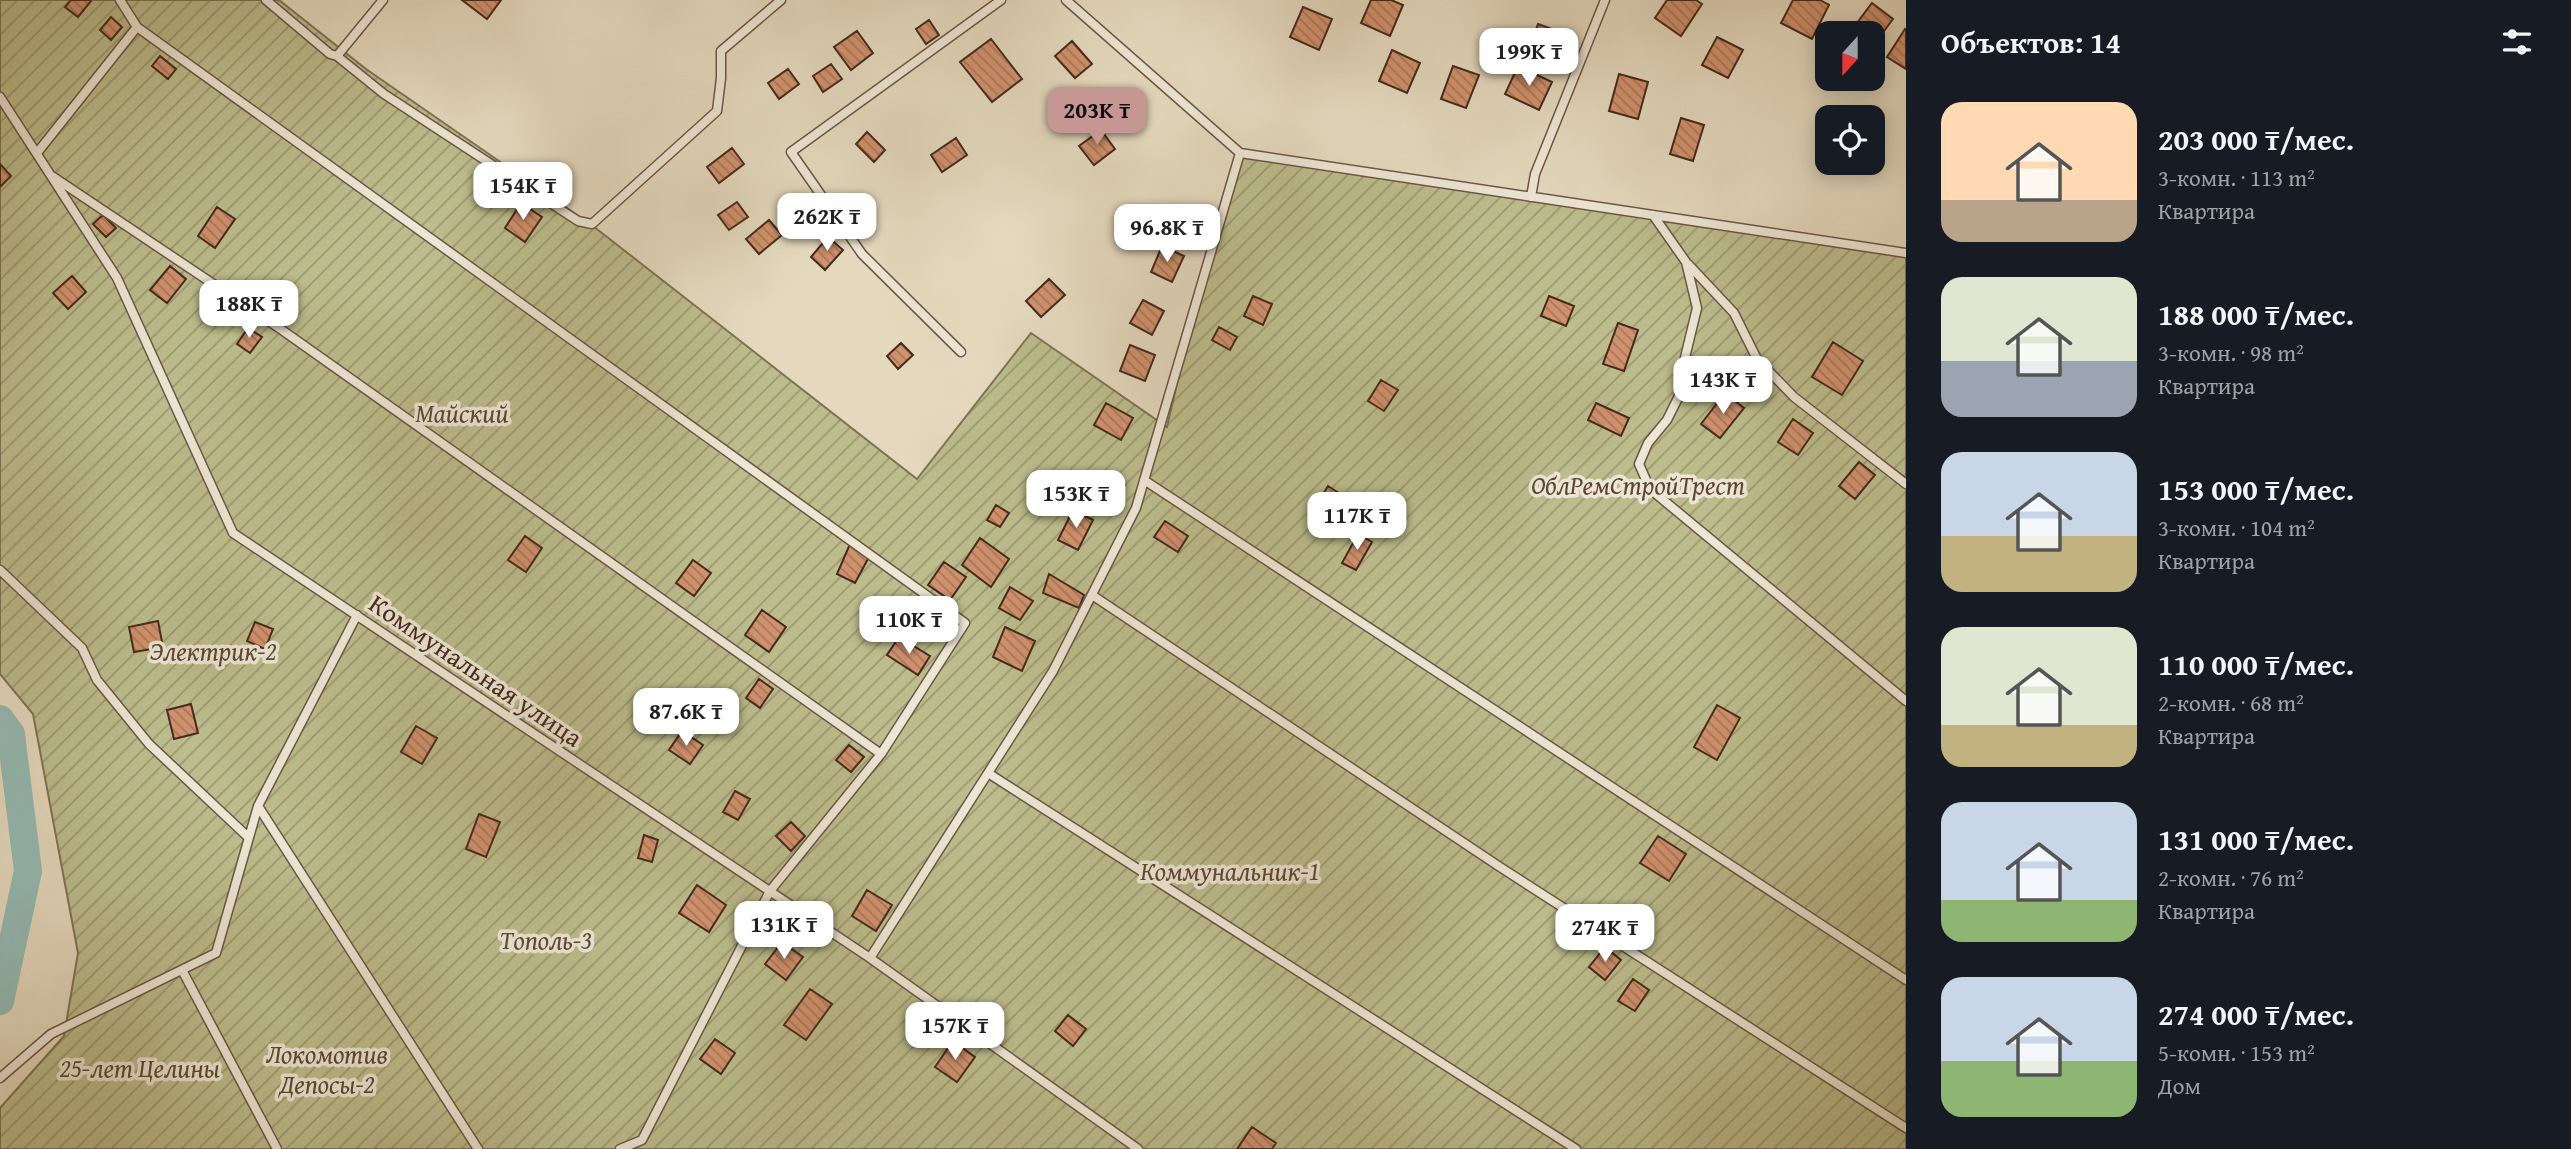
<!DOCTYPE html>
<html lang="ru">
<head>
<meta charset="utf-8">
<style>
  :root { --surface:#171b24; --page:#20242c; --text:#f1f3f6; --muted:#9ea1a6; --accent:#c59692 }
  body { margin:0; font-family:"Gentium Book Plus",serif; background:var(--page); color:var(--text); height:100vh; display:flex; flex-direction:column; font-size:26px; white-space:nowrap }
  * { box-sizing:border-box; margin:0 }
  p { font-size:23px; color:var(--muted) }
  .icon { flex:none; width:38px; height:38px; fill:none; stroke:currentColor; stroke-width:2; stroke-linecap:round; stroke-linejoin:round }
  .map { position:relative; flex:1; overflow:hidden }
  .sheet { display:flex; flex-direction:column; background:var(--surface); width:665px }
  .sheet>* { flex:none }
  .needle { width:46px; rotate:201deg }
  .controls { position:absolute; left:1815px; top:21px; display:grid; gap:14px }
  .controls a { display:grid; place-items:center; width:70px; height:70px; border-radius:14px; background:var(--surface); box-shadow:0 4px 18px #0003; font-size:35px }
  .price { position:absolute; translate:-50% -60px; padding:0 16px; border-radius:14px; background:#fff; color:#222; font-size:23px; line-height:46px; filter:drop-shadow(0 2px 4px #0008) }
  .price::after { content:''; position:absolute; left:50%; top:42px; width:21px; height:16px; margin-left:-10px; background:inherit; clip-path:polygon(0 0,100% 0,50% 100%) }
  .price.selected { background:var(--accent); color:#111 }
  ul { padding:0; list-style:none }
  li { display:flex; align-items:center; gap:21px; height:175px; padding:0 35px }
  li span { display:grid; place-items:center; flex:none; width:196px; height:140px; border-radius:21px; color:#555 }
  li>.icon { margin-inline-start:auto }
  span .icon { width:84px; height:84px; fill:#fffc; stroke-width:1 }
  li b { font-size:30px }
  h2 { display:flex; justify-content:space-between; align-items:center; height:84px; padding:0 35px; font-size:30px }
  main { display:flex; flex:1; min-height:0 }
  .map>svg:first-child { display:block }
  .garden { fill:url(#garden-furrows); stroke:#807354; stroke-width:2 }
  .lines { fill:none; stroke-linecap:round; stroke-linejoin:round }
  .river { stroke:#95bab3; stroke-width:28 }
  .building { fill:url(#building-back-hatch); stroke:#452a1d; stroke-width:2 }
  .lane-casing { stroke:#6d5645; stroke-width:11 }
  .lane { stroke:#ede6d5; stroke-width:8 }
  .labels { text-anchor:middle; dominant-baseline:central; stroke-width:7; stroke-linejoin:round; paint-order:stroke }
  .park-label { font-size:26px; font-style:italic; fill:#5d4733; stroke:#ede6d5 }
  .street-label { font-size:26px; fill:#452a1d; stroke:#ede6d5 }
</style>
</head>
<body>
<main>
<div class="map">
<svg width="1906" height="1149" viewBox="0 0 1906 1149">
  <defs>
    <pattern id="garden-furrows" width="10" height="10" patternUnits="userSpaceOnUse" patternTransform="scale(1.75)"><rect width="10" height="10" fill="#bcbc8c"/><path d="M-1 1l2-2M0 10L10 0M9 11l2-2" fill="none" stroke="#9b9972"/></pattern>
    <pattern id="building-back-hatch" width="6" height="6" patternUnits="userSpaceOnUse" patternTransform="scale(1.75)"><rect width="6" height="6" fill="#d0926e"/><path d="M-1 5l2 2M0 0l6 6M5-1l2 2" fill="none" stroke="#ab775a"/></pattern>
  </defs>
  <rect width="100%" height="100%" fill="#e4d9be"/>
  <filter id="stains"><feTurbulence type="fractalNoise" baseFrequency=".00286" numOctaves="4"/><feColorMatrix values="0 0 0 0 .2 0 0 0 0 .09 0 0 0 0 .02 0 0 0 .5 -.17"/></filter>
  <radialGradient id="worn" r=".72"><stop offset=".6" stop-color="#630" stop-opacity="0"/><stop offset="1" stop-color="#630" stop-opacity=".3"/></radialGradient>
  <!-- garden -->
  <path class="garden" d="M0,0h279l87,69 227,157 324,253 114,-146 136,94 28,-123 45,-151 666,100v896h-1906v-41l64,-72 14,-83 -45,-239 -33,-40z"/>
  <g class="lines">
    <!-- river -->
    <path class="river" d="M0,719l11,15 17,137 -28,130"/>
  </g>
  <!-- building -->
  <path class="building" d="M71,0h19l1,1 -13,16 -13,-10z
    M462,0h39l-14,19z
    M1371,0h20l12,5 -13,31 -29,-13z
    M1667,0h29l6,4 -21,32 -26,-18z
    M1793,0h27l9,5 -17,34 -31,-16z
    M1872,3l21,16 -18,24 -3,-2v-8h-10l-8,-6z
    M1303,7l29,12 -13,31 -29,-13z
    M111,17l11,10 -11,13 -11,-10z
    M929,20l10,15 -13,9 -10,-15z
    M1538,24l25,9 -9,25 -25,-9z
    M1905,29l1,1v39l-19,-12z
    M857,31l16,22 -22,17 -17,-23z
    M1717,37l26,13 -15,28 -26,-13z
    M991,39l31,40 -30,23 -32,-40z
    M1072,41l20,23 -17,14 -20,-22z
    M1392,50l28,13 -13,30 -28,-12z
    M160,56l16,13 -8,10 -16,-13z
    M831,64l11,15 -19,13 -10,-16z
    M1453,66l26,9 -13,33 -25,-9z
    M1518,66l34,16 -13,28 -34,-16z
    M788,69l11,15 -20,15 -11,-16z
    M1619,74l29,8 -10,37 -29,-8z
    M1681,118l23,7 -11,36 -23,-7z
    M1101,130l14,19 -21,16 -15,-19z
    M867,132l18,18 -11,12 -18,-18z
    M956,138l11,17 -25,17 -11,-17z
    M732,148l12,16 -25,19 -12,-16z
    M0,164l11,12 -11,11z
    M737,202l11,15 -19,13 -11,-15z
    M521,203l21,14 -17,25 -20,-14z
    M217,207l18,12 -20,29 -17,-12z
    M103,215l13,13 -10,9 -13,-13z
    M769,220l13,15 -23,19 -13,-15z
    M828,237l15,13 -18,20 -14,-13z
    M1162,246l22,10 -12,26 -21,-10z
    M170,266l16,13 -19,24 -17,-13z
    M72,276l14,16 -18,17 -15,-16z
    M1049,279l16,16 -24,22 -15,-16z
    M1253,296l19,8 -9,21 -19,-9z
    M1549,296l25,10 -8,20 -25,-10z
    M1143,300l21,11 -12,24 -22,-12z
    M1618,323l20,7 -14,41 -21,-7z
    M1219,327l18,10 -7,13 -18,-10z
    M248,328l14,9 -12,16 -13,-9z
    M1833,342l30,19 -21,34 -30,-18z
    M901,343l12,12 -15,14 -11,-13z
    M1130,345l25,10 -10,26 -25,-10z
    M1381,380l17,10 -14,21 -16,-10z
    M1725,393l19,15 -24,30 -19,-14z
    M1106,403l27,15 -12,22 -27,-15z
    M1596,403l33,15 -8,18 -33,-16z
    M1793,419l20,14 -15,22 -20,-13z
    M1859,462l16,13 -20,24 -16,-13z
    M1105,474l20,11 -6,11 -20,-11z
    M1328,486l17,11 -16,27 -17,-11z
    M996,505l13,8 -9,14 -13,-7z
    M1073,510l20,10 -15,30 -20,-10z
    M1165,521l23,15 -10,16 -24,-15z
    M1358,534l14,8 -16,28 -14,-7z
    M525,536l17,12 -16,24 -18,-12z
    M980,538l29,21 -18,28 -29,-22z
    M850,544l19,13 -14,26 -18,-9z
    M693,560l18,13 -17,23 -18,-13z
    M944,562l22,15 -16,23 -22,-15z
    M1049,574l35,21 -5,13 -36,-15z
    M1010,587l23,14 -13,19 -21,-12z
    M922,596l37,26 -12,18 -36,-20z
    M762,610l24,17 -17,25 -24,-17z
    M158,621l5,26 -29,5 -5,-25z
    M255,622l18,7 -8,20 -18,-8z
    M1005,627l30,14 -13,30 -29,-14z
    M899,637l31,19 -12,19 -31,-20z
    M759,679l14,10 -13,19 -14,-10z
    M647,696l21,18 -14,16 -20,-18z
    M191,704l7,29 -24,6 -7,-29z
    M1717,705l23,13 -23,42 -23,-13z
    M416,726l21,12 -15,26 -21,-12z
    M682,731l21,14 -13,19 -21,-14z
    M849,745l15,12 -13,15 -15,-12z
    M735,791l15,8 -12,21 -15,-8z
    M479,814l21,8 -14,35 -20,-8z
    M791,822l14,14 -14,15 -15,-15z
    M644,835l14,5 -6,22 -14,-4z
    M1658,836l28,18 -17,27 -29,-18z
    M697,885l29,20 -17,27 -30,-19z
    M867,890l25,15 -16,26 -24,-15z
    M782,942l21,15 -17,23 -21,-16z
    M1605,947l16,13 -16,20 -16,-13z
    M1633,979l16,11 -14,21 -17,-10z
    M810,989l22,15 -26,36 -22,-15z
    M1068,1015l18,14 -13,17 -18,-15z
    M715,1039l20,14 -14,21 -21,-15z
    M953,1041l22,16 -18,25 -22,-15z
    M1252,1127l24,16 -4,6h-35z"/>
  <g class="lines">
    <defs>
      <path id="lane" d="M120,0l17,27 828,596 -84,131
        M266,0l64,54 7,2 46,-56
        M1066,0l174,153
        M337,56l47,38 194,127 14,3 125,-113 4,-33v-27l60,-51
        M0,97l117,181 116,255 637,425 268,191
        M37,153l100,-126
        M52,176l230,154 599,424 -111,137 -128,249 -22,9
        M1531,197l4,-23 70,-174
        M1653,215l33,47 11,46 -15,62 -3,26 -12,24 -19,23 -9,21 11,25 256,212
        M1688,264l46,49 23,46 37,38 112,87
        M961,352l-99,-98 -71,-102 210,-152
        M1144,480l762,500
        M0,570l82,78 15,32 52,64 99,93
        M1092,595l408,272 406,261
        M357,615l-99,191 220,343
        M988,773l588,376
        M870,958l183,-287 83,-163 104,-355 666,100
        M182,970l95,179
        M0,1078l51,-44 165,-81 42,-147"/>
    </defs>
    <!-- lane casing -->
    <use href="#lane" class="lane-casing"/>
    <!-- lane -->
    <use href="#lane" class="lane"/>
  </g>
  <g class="labels">
    <!-- park labels -->
    <g class="park-label">
      <text x="462" y="412">Майский</text>
      <text x="1638" y="484">ОблРемСтройТрест</text>
      <text x="213" y="650">Электрик-2</text>
      <text x="1230" y="870">Коммунальник-1</text>
      <text x="546" y="939">Тополь-3</text>
      <text x="327" y="1053">Локомотив<tspan x="327" dy="30">Депосы-2</tspan></text>
      <text x="140" y="1067">25-лет Целины</text>
    </g>
    <!-- street labels -->
    <g class="street-label">
      <text transform="translate(476 670) rotate(34)">Коммунальная улица</text>
    </g>
  </g>
  <rect width="100%" height="100%" filter="url(#stains)"/>
  <rect width="100%" height="100%" fill="url(#worn)"/>
</svg>
<div class="controls">
<a><svg class="needle" viewBox="-14 -14 28 28"><path d="M0-13l5 13h-10z" fill="#e53935"/><path d="M0 13l5-13h-10z" fill="#9ea1a6"/></svg></a>
<a><svg class="icon" aria-label="locate" viewBox="0 0 24 24"><circle cx="12" cy="12" r="6"/><path d="M12 2v4M12 18v4M2 12h4M18 12h4"/></svg></a>
</div>
<b class="price" style="left:1529px;top:88px">199K ₸</b>
<b class="price selected" style="left:1097px;top:147px">203K ₸</b>
<b class="price" style="left:523px;top:222px">154K ₸</b>
<b class="price" style="left:827px;top:253px">262K ₸</b>
<b class="price" style="left:1167px;top:264px">96.8K ₸</b>
<b class="price" style="left:249px;top:340px">188K ₸</b>
<b class="price" style="left:1723px;top:416px">143K ₸</b>
<b class="price" style="left:1076px;top:530px">153K ₸</b>
<b class="price" style="left:1357px;top:552px">117K ₸</b>
<b class="price" style="left:909px;top:656px">110K ₸</b>
<b class="price" style="left:686px;top:748px">87.6K ₸</b>
<b class="price" style="left:784px;top:961px">131K ₸</b>
<b class="price" style="left:1605px;top:964px">274K ₸</b>
<b class="price" style="left:955px;top:1062px">157K ₸</b>
</div>
<section class="sheet">
<h2>Объектов: 14<svg class="icon" aria-label="filters" viewBox="0 0 24 24"><path d="M4 7h16M4 17h16"/><circle cx="9" cy="7" r="2"/><circle cx="15" cy="17" r="2"/></svg></h2>
<ul>
<li><span style="background:linear-gradient(#ffd9b3 70%,#b9a48a 0)"><svg class="icon" aria-label="home" viewBox="0 0 24 24"><path d="M3 11l9-7 9 7M6 9v11h12V9"/></svg></span><div><b>203 000 ₸/мес.</b><p>3-комн. · 113 m²</p><p>Квартира</p></div></li>
<li><span style="background:linear-gradient(#dfe7d0 60%,#9aa5b1 0)"><svg class="icon" aria-label="home" viewBox="0 0 24 24"><path d="M3 11l9-7 9 7M6 9v11h12V9"/></svg></span><div><b>188 000 ₸/мес.</b><p>3-комн. · 98 m²</p><p>Квартира</p></div></li>
<li><span style="background:linear-gradient(#c9d6e8 60%,#c2b280 0)"><svg class="icon" aria-label="home" viewBox="0 0 24 24"><path d="M3 11l9-7 9 7M6 9v11h12V9"/></svg></span><div><b>153 000 ₸/мес.</b><p>3-комн. · 104 m²</p><p>Квартира</p></div></li>
<li><span style="background:linear-gradient(#dfe7d0 70%,#c2b280 0)"><svg class="icon" aria-label="home" viewBox="0 0 24 24"><path d="M3 11l9-7 9 7M6 9v11h12V9"/></svg></span><div><b>110 000 ₸/мес.</b><p>2-комн. · 68 m²</p><p>Квартира</p></div></li>
<li><span style="background:linear-gradient(#c9d6e8 70%,#8fb573 0)"><svg class="icon" aria-label="home" viewBox="0 0 24 24"><path d="M3 11l9-7 9 7M6 9v11h12V9"/></svg></span><div><b>131 000 ₸/мес.</b><p>2-комн. · 76 m²</p><p>Квартира</p></div></li>
<li><span style="background:linear-gradient(#c9d6e8 60%,#8fb573 0)"><svg class="icon" aria-label="home" viewBox="0 0 24 24"><path d="M3 11l9-7 9 7M6 9v11h12V9"/></svg></span><div><b>274 000 ₸/мес.</b><p>5-комн. · 153 m²</p><p>Дом</p></div></li>
</ul>
</section>
</main>
</body>
</html>
